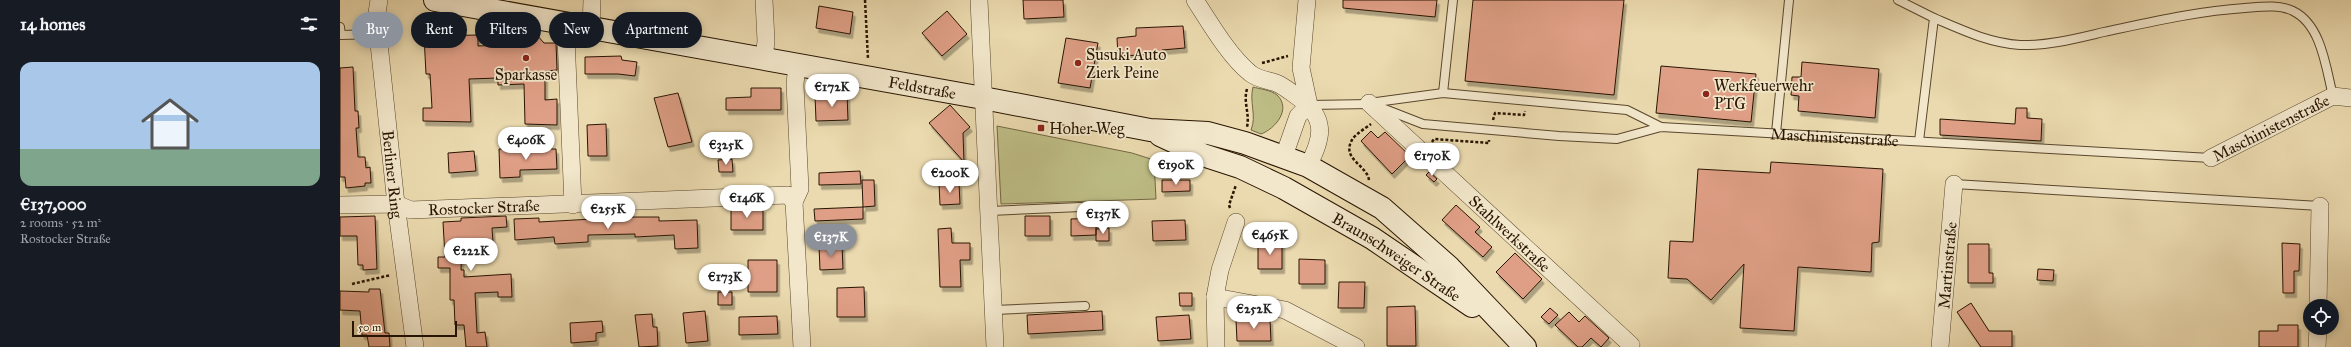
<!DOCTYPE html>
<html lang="en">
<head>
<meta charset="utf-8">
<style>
  :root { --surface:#171b24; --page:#20242c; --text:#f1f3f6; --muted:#9ea1a6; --accent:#8c9099 }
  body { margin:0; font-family:"IM FELL Great Primer",serif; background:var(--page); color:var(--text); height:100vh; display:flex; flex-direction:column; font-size:15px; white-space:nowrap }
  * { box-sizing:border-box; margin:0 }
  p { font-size:13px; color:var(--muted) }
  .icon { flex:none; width:22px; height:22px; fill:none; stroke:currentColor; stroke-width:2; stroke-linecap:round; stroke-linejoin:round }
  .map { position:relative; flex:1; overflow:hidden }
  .details { display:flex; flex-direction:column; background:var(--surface); width:340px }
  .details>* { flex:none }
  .banner { position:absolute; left:12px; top:12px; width:380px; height:36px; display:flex; gap:8px }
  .controls { position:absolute; left:1963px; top:299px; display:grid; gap:8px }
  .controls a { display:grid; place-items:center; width:36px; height:36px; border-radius:50%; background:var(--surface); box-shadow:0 2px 10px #0003; font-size:20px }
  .scale { position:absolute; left:12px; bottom:10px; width:105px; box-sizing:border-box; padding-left:4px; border:2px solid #281401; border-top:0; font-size:11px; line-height:14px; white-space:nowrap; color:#281401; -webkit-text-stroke:3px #f2e7cb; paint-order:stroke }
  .price { position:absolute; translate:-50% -34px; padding:0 9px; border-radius:14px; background:#fff; color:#222; font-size:13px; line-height:26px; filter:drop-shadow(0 1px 2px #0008) }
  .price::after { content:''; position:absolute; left:50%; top:24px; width:12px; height:9px; margin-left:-6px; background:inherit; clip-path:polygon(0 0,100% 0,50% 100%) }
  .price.selected { background:var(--accent); color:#fff }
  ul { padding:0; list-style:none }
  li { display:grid; align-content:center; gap:8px; height:212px; padding:0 20px }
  li span { display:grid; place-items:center; height:124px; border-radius:12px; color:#555 }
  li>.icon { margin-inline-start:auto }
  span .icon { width:72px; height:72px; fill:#fffc; stroke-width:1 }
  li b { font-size:17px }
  h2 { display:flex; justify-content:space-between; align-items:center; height:48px; padding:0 20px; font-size:17px }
  .pill { padding:0 14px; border-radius:18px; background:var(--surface); box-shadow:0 2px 10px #0003; font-size:14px; line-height:36px }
  .pill.selected { background:var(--accent); color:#fff }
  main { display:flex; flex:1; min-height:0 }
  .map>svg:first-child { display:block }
  .green { fill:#bebd86; stroke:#736844 }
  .building { fill:#df9f86; stroke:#281401; filter:url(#shadow) }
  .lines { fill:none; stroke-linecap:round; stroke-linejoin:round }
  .lane-casing { stroke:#59462c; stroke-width:10 }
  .street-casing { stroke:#59462c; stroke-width:18 }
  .secondary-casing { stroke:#281401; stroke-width:24 }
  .path { stroke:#281401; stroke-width:2.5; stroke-dasharray:3 2; stroke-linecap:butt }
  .lane { stroke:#f2e7cb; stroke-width:8 }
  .street { stroke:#f2e7cb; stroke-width:17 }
  .secondary { stroke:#f2e7cb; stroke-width:22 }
  .poi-dot { fill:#8f2418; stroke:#f2e7cb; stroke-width:1.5 }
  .labels { text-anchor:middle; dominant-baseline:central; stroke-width:3.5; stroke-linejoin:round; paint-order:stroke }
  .poi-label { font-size:16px; fill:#281401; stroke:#f2e7cb; text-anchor:start }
  .street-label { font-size:16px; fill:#281401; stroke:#f2e7cb }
</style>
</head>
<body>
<main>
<section class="details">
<h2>14 homes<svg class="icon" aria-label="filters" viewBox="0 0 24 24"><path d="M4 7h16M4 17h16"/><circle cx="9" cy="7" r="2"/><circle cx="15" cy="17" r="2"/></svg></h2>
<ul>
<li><span style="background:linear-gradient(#a9c7e8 70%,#7fa58c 0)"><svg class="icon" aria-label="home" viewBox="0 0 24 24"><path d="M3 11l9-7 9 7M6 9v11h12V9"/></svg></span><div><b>€137,000</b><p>2 rooms · 52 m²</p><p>Rostocker Straße</p></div></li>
</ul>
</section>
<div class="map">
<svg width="2011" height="347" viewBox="0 0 2011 347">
  <defs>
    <filter id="shadow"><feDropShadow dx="2.5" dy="4.5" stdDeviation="0" flood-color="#0004"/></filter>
  </defs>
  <rect width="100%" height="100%" fill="#ebdaaf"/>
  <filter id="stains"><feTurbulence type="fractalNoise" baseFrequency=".005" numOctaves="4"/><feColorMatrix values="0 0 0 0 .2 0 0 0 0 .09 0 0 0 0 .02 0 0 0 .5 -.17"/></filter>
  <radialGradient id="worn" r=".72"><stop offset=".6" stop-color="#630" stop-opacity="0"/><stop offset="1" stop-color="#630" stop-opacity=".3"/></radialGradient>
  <!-- green -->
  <path class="green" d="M913,87c7,2 18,3 24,8 15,14 -2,34 -16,39l-10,-4c6,-14 -2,-28 2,-43z
    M657,126l135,27 22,7 2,39 -155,5z"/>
  <!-- building -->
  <path class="building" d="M683,0h40l1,17 -40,2z
    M1003,0h94l-2,17 -92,-9z
    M1133,0h151l-10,95 -149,-14z
    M479,6l34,6 -3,22 -34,-6z
    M607,11l20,23 -25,22 -20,-23z
    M843,26l2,22 -23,2v4l-44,2 -1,-18 19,-2v-8z
    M138,35v11l44,-2v-3h9l6,-6 7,8h12l1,27 -11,1 -1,5v24l12,-1v26l-32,-1 -1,-40 -26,1v-7l-29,1 2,43 -48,-1v-13h9l-2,-34h-4l-2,-38z
    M726,38l32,5 -8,45 -32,-5z
    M281,56l1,4 15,2 -2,14 -17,-2h-33v-17z
    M1462,62l77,7 -4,49 -77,-7 1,-15 -8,-1 1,-18h9z
    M1321,66l95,8 -5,48 -95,-9z
    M13,67l2,44h3l1,17h-3l2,29h7l1,11 4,-1 1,16h-6v3l-19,2 -1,-11h-5v-109z
    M411,88h30v22h-55v-12l25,-1z
    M338,93l14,49 -24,5 -14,-49z
    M507,94l1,26 -32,1 -1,-26z
    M610,105l20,22 -7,6 1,29 -35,-39z
    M1676,108h11v10l15,1 -1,22 -101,-6v-16l75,5z
    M266,124l1,32h-19l-1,-31z
    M1031,131l7,7 7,-6 25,24 -18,18 -31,-33z
    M159,149h57l1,20 -37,1v7l-20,1z
    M134,151l2,20 -27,2 -1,-20z
    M392,159l1,13h-14l-1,-12z
    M1431,162l112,7 -4,73 -7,1 -1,29 -73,-5 -4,64 -54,-3 4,-64 -33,36 -24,-21 -19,-1 2,-37 23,1 5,-73 72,4z
    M520,171l1,13 -42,1v-12z
    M1089,172l8,7 -3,3 -8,-7z
    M522,180h12l1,26 -12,1z
    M822,180h28v11l-28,1z
    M619,183l1,21 -20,1 -1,-21z
    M1116,205l24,22 -5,5 17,15 -9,10 -41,-37z
    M523,207v12l-48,2 -1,-12z
    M423,208v22h-32v-21z
    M35,216l2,53 -14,1v-5h-5l-1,-29h-17v-19z
    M166,216l1,11 -15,1 1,15 -31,1 -1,26h3v7l47,-3 1,23h-14v-5l-23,1 2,40 8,-1 2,15h-21l-2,-22h-9l-1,-25h-4v-32h-12v-11h7l-2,-35 18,-1v-3z
    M685,216h25v20h-25z
    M289,217h30v4l38,-1 1,28 -23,1 -1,-14 -39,2v-3l-47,1v7l-33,2 -1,-7 -39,3 -1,-21 25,-1v4z
    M756,218v17l-25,1v-17z
    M845,220l1,20 -33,1 -1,-20z
    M611,228l1,15h18v17h-10l1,27h-21l-2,-58z
    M769,228v13h-13v-12z
    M918,243h24v26h-24z
    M1942,243l18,1 -1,27h-5v22h-11z
    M1628,244h21v29h4v10h-25z
    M502,245l1,24 -23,1 -1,-24z
    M1175,253l27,26 -19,20 -27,-27z
    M959,259l26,1v24h-26z
    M408,260h29v32h-29z
    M1698,269l16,1 -1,11 -16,-1z
    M999,282h26l-1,26h-26z
    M524,287l1,30h-28v-29z
    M29,289h11l5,44h4l1,14h-21l-2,-12h-5l-2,-24 -20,-1v-19l29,1z
    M378,292h14v13h-14z
    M839,293h13v13h-12z
    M1631,303l18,28h23v16h-31l-24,-35z
    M1075,306l1,40h-29v-39z
    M1210,308l8,7 -9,9 -8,-7z
    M365,311l3,30 -22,2 -3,-30z
    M762,311l1,19 -75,4 -1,-19z
    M1229,312l10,10 6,-6 24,22 -8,9 -10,-9 -9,9h-4l-23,-22z
    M312,314l1,13h4l1,19 -19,1 -4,-32z
    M849,315l2,24 -33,2 -2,-24z
    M437,316l1,18 -39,1v-18z
    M896,320h34l1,21h-34z
    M262,321l1,11 -7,1v8l-25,2 -1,-20z
    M1938,325h20v22h-39v-16h19z"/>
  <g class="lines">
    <defs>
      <g id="lane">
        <path d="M1558,0l36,18 -15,123"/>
        <path d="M1594,18c28,12 55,25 86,27 28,1 58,-7 84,-13 47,-10 94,-21 141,-24 14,-1 34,-4 48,3 29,14 33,58 40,85"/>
        <path d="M0,27l1,8 37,-1"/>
        <path d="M1103,93l10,-93"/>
        <path d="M1029,103l74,-10 184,17 34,17"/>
        <path d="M969,105l62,-1"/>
        <path id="s1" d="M1042,108l41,16 136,12 58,3 44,-12 550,31"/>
        <path d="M1436,133l13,-133"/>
        <path d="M1614,184l366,22"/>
        <path d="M650,211l91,-4"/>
        <path d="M654,310l91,-4"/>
      </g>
      <g id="street">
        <path id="s2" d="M39,0l-2,13 1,21 18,170 19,143"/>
        <path d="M639,0l16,347"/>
        <path d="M855,0c15,23 34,56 55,73 7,6 17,7 26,10 8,3 16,10 23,15 28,20 24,40 9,68"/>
        <path d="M967,0l-6,68 8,37"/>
        <path d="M228,24l-2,13 7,168"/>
        <path d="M251,28l1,-28"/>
        <path d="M424,59l2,-18 -2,-41"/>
        <path id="s3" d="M1029,103l262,242 -1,2"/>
        <path d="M944,156l14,-40 11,-11"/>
        <path id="s4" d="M1871,158l122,-62 18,2"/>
        <path d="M454,202l6,-13 -5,-105 2,-19"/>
        <path id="s5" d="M0,205l56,-1 15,6 377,-15 6,7 8,145"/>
        <path d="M875,297l70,13 71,37"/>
        <path d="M1978,306l2,-100"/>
        <path d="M876,347l-1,-50 5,-27 16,-48"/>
        <path id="s6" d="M1600,347l14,-163"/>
        <path d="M1977,347l1,-19"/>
      </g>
      <g id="secondary">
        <path id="s7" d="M95,0l548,98 167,32 58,3 37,10 63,23 74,42 67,59 76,80"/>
        <path id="s8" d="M820,135l43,20 37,12 44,21 88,50 100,68"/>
      </g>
    </defs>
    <!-- lane casing -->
    <use href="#lane" class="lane-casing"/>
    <!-- street casing -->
    <use href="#street" class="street-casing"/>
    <!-- secondary casing -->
    <use href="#secondary" class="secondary-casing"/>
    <!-- path -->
    <path class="path" d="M525,0l3,59
      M922,63l26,-7
      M907,89c-4,13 3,25 0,38
      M1153,120l2,-7 29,2 1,-4
      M1092,142l2,-3 55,4v-3
      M1029,180c-2,-15 -28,-21 -17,-40 3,-6 14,-12 19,-16
      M890,208l-1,-3 7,-20
      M12,284l39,-9"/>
    <!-- lane -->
    <use href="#lane" class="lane"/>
    <!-- street -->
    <use href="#street" class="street"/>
    <!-- secondary -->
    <use href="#secondary" class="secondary"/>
  </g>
  <!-- markers -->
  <g class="poi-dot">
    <circle cx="186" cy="58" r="4"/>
    <circle cx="738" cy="63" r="4"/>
    <circle cx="1366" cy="94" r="4"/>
    <rect x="697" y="124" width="8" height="8" rx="2"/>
  </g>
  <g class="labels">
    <!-- poi labels -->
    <g class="poi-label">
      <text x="746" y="54">Susuki Auto<tspan x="746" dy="18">Zierk Peine</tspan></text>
      <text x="186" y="74" text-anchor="middle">Sparkasse</text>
      <text x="1374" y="85">Werkfeuerwehr<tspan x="1374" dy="18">PTG</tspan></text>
      <text x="709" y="128">Hoher Weg</text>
    </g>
    <!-- street labels -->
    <g class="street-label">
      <text stroke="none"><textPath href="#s7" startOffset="495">Feldstraße</textPath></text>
      <text stroke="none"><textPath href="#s4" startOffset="67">Maschinistenstraße</textPath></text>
      <text stroke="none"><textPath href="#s1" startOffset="458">Maschinistenstraße</textPath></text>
      <text stroke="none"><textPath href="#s2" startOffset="175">Berliner Ring</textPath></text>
      <text stroke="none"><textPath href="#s5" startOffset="145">Rostocker Straße</textPath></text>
      <text stroke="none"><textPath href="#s3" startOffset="192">Stahlwerkstraße</textPath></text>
      <text stroke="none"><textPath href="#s8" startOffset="267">Braunschweiger Straße</textPath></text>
      <text stroke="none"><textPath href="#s6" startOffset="82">Martinstraße</textPath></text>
    </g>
  </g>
  <rect width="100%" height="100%" filter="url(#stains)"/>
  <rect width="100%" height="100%" fill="url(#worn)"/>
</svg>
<div class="controls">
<a><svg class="icon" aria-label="locate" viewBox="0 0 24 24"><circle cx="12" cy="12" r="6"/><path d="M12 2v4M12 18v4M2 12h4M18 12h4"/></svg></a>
</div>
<div class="scale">50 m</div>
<b class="price" style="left:492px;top:108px">€172K</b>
<b class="price" style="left:186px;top:161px">€406K</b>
<b class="price" style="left:386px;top:166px">€325K</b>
<b class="price" style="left:1092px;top:177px">€170K</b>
<b class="price" style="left:836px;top:186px">€190K</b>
<b class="price" style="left:610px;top:194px">€200K</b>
<b class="price" style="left:407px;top:219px">€146K</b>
<b class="price" style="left:268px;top:230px">€255K</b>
<b class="price" style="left:763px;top:235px">€137K</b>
<b class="price" style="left:930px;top:256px">€465K</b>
<b class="price selected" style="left:491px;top:258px">€137K</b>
<b class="price" style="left:131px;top:272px">€222K</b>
<b class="price" style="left:385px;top:298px">€173K</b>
<b class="price" style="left:914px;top:330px">€252K</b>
<div class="banner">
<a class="pill selected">Buy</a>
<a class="pill">Rent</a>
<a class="pill">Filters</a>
<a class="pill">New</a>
<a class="pill">Apartment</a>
</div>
</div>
</main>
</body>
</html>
